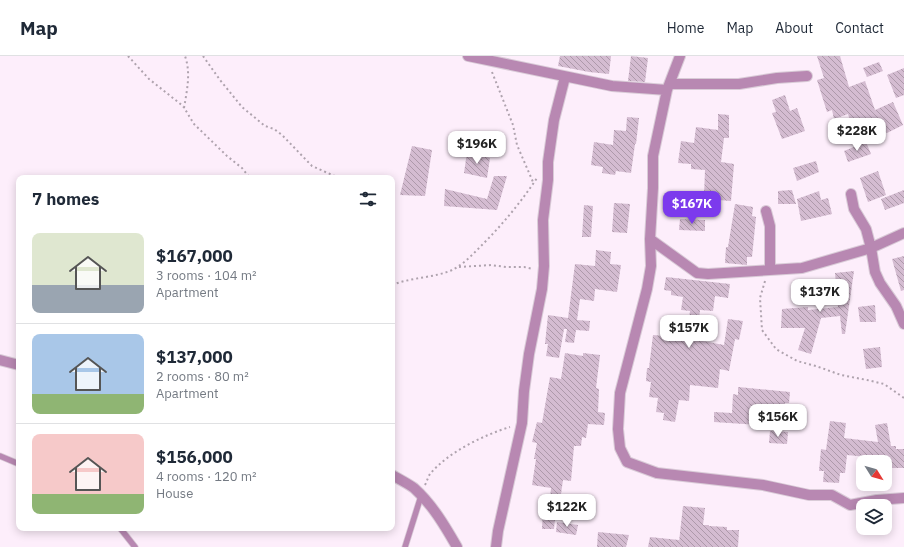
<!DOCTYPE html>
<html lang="en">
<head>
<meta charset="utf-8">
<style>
  :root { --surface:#fff; --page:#f2f2f3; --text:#1f2937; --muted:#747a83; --line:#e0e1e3; --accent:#7c3aed }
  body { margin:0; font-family:"IBM Plex Sans",sans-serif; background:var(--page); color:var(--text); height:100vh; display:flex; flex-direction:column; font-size:15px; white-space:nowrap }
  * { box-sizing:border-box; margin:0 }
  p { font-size:13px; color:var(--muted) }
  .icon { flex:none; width:22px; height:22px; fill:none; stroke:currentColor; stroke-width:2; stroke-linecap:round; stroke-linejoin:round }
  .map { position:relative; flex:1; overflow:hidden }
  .side { position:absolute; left:16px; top:119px; width:379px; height:356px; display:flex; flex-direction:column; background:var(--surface); border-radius:8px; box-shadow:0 2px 10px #0003 }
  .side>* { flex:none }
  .needle { width:26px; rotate:127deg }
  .fabs { position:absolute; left:856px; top:399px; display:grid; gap:8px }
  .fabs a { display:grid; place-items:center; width:36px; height:36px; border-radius:8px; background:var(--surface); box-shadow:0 2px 10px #0003; font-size:20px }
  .price { position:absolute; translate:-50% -34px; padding:0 9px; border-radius:8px; background:#fff; color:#222; font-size:13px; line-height:26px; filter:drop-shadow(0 1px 2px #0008) }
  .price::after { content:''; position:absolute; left:50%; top:24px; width:12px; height:9px; margin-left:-6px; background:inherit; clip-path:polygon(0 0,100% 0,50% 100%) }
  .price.active { background:var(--accent); color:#fff }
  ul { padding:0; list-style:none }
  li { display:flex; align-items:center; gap:12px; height:100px; padding:0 16px }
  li+li { border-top:1px solid var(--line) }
  li span { display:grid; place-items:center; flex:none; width:112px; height:80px; border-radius:8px; color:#555 }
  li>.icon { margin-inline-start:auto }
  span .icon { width:48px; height:48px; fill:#fffc; stroke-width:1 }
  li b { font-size:17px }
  h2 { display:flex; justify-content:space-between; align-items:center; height:48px; padding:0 16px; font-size:17px }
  header { display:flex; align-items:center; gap:24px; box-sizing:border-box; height:56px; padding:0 20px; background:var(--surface); border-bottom:1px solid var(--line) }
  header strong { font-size:19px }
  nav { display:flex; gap:22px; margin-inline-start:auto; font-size:14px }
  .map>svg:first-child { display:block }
  .building { fill:url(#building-back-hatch) }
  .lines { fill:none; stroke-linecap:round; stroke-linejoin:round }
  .lane-casing { stroke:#d9cbd7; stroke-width:7 }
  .street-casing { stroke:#d9cbd7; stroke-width:12 }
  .path { stroke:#afa3ae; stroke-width:2; stroke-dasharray:2 3; stroke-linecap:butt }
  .lane { stroke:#b888b2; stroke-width:5.5 }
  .street { stroke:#b888b2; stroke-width:10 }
</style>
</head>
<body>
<header>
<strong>Map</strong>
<nav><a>Home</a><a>Map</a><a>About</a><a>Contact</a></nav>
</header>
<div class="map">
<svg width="904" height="491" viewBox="0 0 904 491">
  <defs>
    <pattern id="building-back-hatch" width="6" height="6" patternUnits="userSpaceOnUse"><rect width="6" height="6" fill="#d4bcd1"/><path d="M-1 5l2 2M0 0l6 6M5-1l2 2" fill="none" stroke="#ad99aa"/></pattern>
  </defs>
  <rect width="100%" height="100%" fill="#fdeefb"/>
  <!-- building -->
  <path class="building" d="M560,0h51l-2,18 -20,-2 -31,-6z
    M631,0l17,2 -3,24 -17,-1z
    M817,0h23l9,31 16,-6 10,29 18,-8 10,23 -16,8 -1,-1 -22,7 -6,-17 -7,2 -3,-10 -14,5 -2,-9 -5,2 -10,-32 7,-2z
    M879,6l4,9 -16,6 -4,-9z
    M904,12v27l-8,3 -9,-23z
    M785,39l5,16 7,-3 8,23 -23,8 -10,-26 4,-1 -4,-12z
    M718,58l11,1v23h-5l-3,24 13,2 -3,37 -26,-2v-3h-1l1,-26 -14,-1v-5l-13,-1 3,-22 13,2 2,-16 22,3z
    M627,61l12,1 -3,26h-1l-4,29 -15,-2 -1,4 -13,-2 1,-6 -12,-2 3,-23 19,3 1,-15 12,1z
    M866,86l5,12 -23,8 -4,-11z
    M412,90l20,4 -7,46 -25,-1z
    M467,96l23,6 -3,20 -23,-5z
    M816,105l3,11 -22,9 -4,-13z
    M878,115l8,24 -18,7 -8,-24z
    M494,120h13l-10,34 -53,-4 1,-17 42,10z
    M792,134l4,14h-18v-13z
    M904,134v13l-19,7 -4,-11z
    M819,135l2,9 7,-2 4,16 -31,7 -4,-22z
    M614,147l16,1 -3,29 -15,-1z
    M735,148l18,3 -1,9 4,1 -4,40h-5v8l-22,-2 1,-16h2z
    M584,149l9,1 -2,31h-9z
    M680,163l25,1v11l-26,-1z
    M596,194l15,2 -1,12 11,1 -4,27 -22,-3 -1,12 -14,-2 -3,21 13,1 -1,10 -13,-1 -2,13 -9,-1 2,-13h-3l-5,29 -13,-2 2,-12h-3l3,-29 20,3 7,-54 20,2z
    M904,200v34l-3,1 -9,-32z
    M854,215l-9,63h-3l-2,-18 -19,2 -10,36 -13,-4 7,-22h-24l1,-19 26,-2v3l30,-3 -3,-34z
    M666,221l64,7 -2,14 -13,-2 -2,15 -13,-1 -3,30 27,5 4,-26 15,2 -4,19 -4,-1 -6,32 -9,-2 -2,19 -28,-3 -1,16 -10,-1 -4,22 -12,-2 1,-7 -8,-1 2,-14 -9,-1 2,-15 -5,-1 1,-13h2l4,-33 34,3 3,-27 -9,-1 2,-13 -12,-2v-4l-7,-1z
    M875,249l1,17h-16l-2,-15z
    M880,291l2,20 -16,2 -3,-20z
    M565,297l18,3v-3l17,2 -4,33 3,1 -1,23 7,1 -1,12 -16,-1 -2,14 -4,-1 -1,9h-7l-3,35 -8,-1 -3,21 -10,-1 1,-12 -19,-3 4,-26h-2l3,-16 -5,-1 5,-20 5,1 8,-46 11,2z
    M738,331l52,5 -1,11h-4v5l-25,-2 -1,19 -45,-3v-10l18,1 1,-19 5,1z
    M830,365l16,2 -2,15 34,4 -3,-17 12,-2 4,23h5v3h8v19h-19v-6l-18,-1 1,-4 -21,-2 -2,18h-5l-1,10 -16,-1 1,-11h-5l2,-22 5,1z
    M770,375l18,1 -1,12 -18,-1z
    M683,450l22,2 -2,17h6v1l18,1v3h12l-1,17h-90l2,-10 29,3v2z
    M543,452l13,1 -2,20h-12z
    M557,466l21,3 -2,10 -20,-3z
    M598,476l31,3 -3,12h-29z"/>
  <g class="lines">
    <defs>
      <path id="lane" d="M0,400l19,8
        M120,472l15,19
        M405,491l16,-51"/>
      <path id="street" d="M468,0l144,30 55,4
        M680,0l-13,34 -14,66v32l-3,51 1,27 -4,23 -27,104 -2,36 2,19 7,14 30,11 106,12 46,10h23l18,10 27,-5 27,-2
        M670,28h69l38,-6 30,-2
        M851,138l3,15 12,20 5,19 4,24 5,11 16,23 8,18
        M766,155l4,15v43
        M650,183l47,34 11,1 94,-6 69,-20 33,-15
        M0,304l19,5
        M392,419c7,4 15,8 22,13 18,16 31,38 43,59
        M496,491l2,-16 24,-108 2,-32 5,-37 13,-65 2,-23 -1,-46 5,-40v-18l6,-42 11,-43"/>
    </defs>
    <!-- lane casing -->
    <use href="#lane" class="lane-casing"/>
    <!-- street casing -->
    <use href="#street" class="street-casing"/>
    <!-- path -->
    <path class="path" d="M128,0l21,23 34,27 11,18 33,32 15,12 8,10
      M203,0l17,24 22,27 23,19 9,3 8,6 30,31 27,12
      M492,16l21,53 4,20 16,37
      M184,52c3,-18 7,-35 1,-52
      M459,211l32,-2 15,2h18l9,2
      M765,225l-5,17 2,32 14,19 21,12 19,5 25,9 26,5 17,4 20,14
      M392,229c20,-8 42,-7 60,-15 12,-6 21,-16 30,-25 21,-21 39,-43 55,-67
      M425,429c2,-4 3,-8 5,-11 18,-22 54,-39 80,-47"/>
    <!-- lane -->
    <use href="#lane" class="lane"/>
    <!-- street -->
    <use href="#street" class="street"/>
  </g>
</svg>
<div class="fabs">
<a><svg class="needle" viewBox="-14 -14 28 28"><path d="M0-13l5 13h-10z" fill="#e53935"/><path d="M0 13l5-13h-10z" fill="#747a83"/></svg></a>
<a><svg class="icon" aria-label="layers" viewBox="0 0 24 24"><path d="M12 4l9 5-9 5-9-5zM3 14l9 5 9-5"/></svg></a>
</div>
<b class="price" style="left:857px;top:96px">$228K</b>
<b class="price" style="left:477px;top:109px">$196K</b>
<b class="price active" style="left:692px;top:169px">$167K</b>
<b class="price" style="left:820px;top:257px">$137K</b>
<b class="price" style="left:689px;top:293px">$157K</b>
<b class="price" style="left:778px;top:382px">$156K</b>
<b class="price" style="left:567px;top:472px">$122K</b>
<section class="side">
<h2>7 homes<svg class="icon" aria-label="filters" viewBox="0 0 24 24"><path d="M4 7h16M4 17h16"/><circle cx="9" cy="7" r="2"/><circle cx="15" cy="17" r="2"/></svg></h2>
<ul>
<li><span style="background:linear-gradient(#dfe7d0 65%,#9aa5b1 0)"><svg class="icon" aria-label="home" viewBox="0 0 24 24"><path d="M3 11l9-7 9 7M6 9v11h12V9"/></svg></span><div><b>$167,000</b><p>3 rooms · 104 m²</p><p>Apartment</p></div></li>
<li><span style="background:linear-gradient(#a9c7e8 75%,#8fb573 0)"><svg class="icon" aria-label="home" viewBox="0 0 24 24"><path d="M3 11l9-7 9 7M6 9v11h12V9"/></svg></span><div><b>$137,000</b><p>2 rooms · 80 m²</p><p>Apartment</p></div></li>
<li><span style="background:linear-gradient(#f6c9c9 75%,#8fb573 0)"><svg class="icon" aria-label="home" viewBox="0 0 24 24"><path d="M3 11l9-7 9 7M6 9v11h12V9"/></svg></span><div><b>$156,000</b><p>4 rooms · 120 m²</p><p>House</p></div></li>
</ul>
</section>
</div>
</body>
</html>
